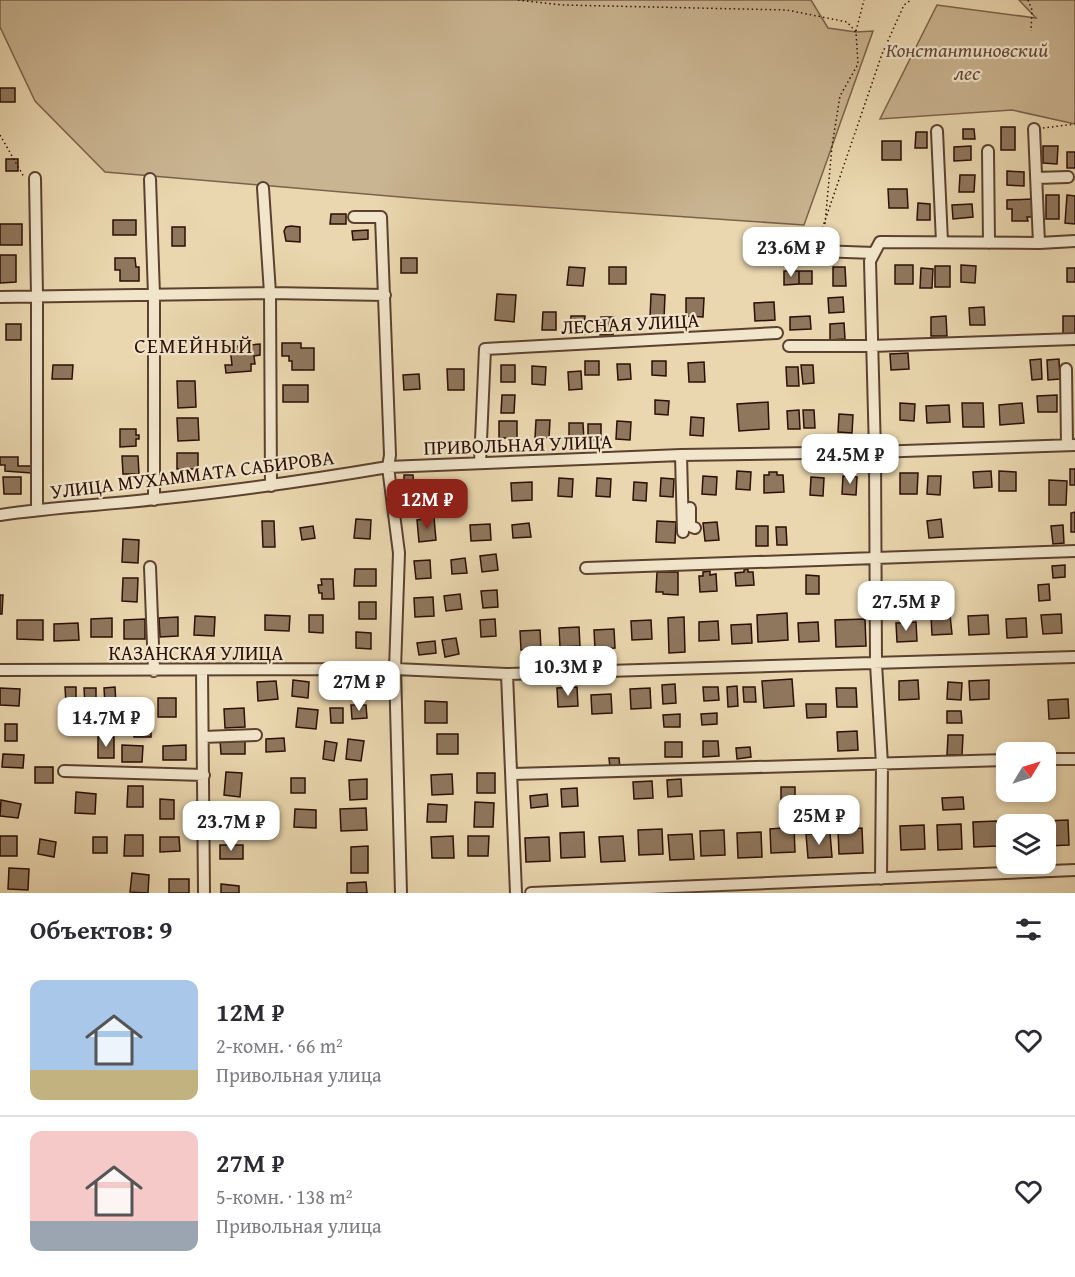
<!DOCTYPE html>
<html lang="ru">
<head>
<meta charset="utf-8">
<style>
  :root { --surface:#fff; --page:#f7f7f7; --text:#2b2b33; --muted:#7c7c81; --line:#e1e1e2; --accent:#8f2418 }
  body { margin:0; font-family:"Gentium Book Plus",serif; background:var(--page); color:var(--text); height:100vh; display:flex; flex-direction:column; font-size:22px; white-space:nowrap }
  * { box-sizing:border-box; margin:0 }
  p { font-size:20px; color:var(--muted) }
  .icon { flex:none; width:33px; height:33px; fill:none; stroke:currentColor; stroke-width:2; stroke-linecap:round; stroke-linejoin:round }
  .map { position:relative; height:893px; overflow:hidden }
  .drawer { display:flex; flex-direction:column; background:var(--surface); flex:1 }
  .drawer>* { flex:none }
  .needle { width:39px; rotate:52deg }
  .controls { position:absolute; left:996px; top:742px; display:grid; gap:12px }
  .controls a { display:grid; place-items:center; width:60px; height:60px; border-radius:12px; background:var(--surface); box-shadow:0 3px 9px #0003; font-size:30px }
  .price { position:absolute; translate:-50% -51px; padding:0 14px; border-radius:12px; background:#fff; color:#222; font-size:20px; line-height:39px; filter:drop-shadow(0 2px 3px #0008) }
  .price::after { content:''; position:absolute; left:50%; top:36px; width:18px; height:14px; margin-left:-9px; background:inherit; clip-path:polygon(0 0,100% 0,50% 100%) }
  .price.on { background:var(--accent); color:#fff }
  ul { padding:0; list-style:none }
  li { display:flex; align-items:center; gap:18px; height:150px; padding:0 30px }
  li+li { border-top:2px solid var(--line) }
  li span { display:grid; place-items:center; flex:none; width:168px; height:120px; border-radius:12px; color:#555 }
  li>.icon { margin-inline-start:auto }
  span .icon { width:72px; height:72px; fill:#fffc; stroke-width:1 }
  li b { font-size:26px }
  h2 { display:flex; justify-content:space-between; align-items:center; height:72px; padding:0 30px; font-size:26px }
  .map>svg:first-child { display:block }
  .green { fill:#cab592; stroke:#7c624b; stroke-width:1.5 }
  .building { fill:#8f775d; stroke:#2d0f04; stroke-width:1.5 }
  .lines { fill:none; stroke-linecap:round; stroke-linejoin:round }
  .minor-casing { stroke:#5c412f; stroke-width:14 }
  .path { stroke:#2d0f04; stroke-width:1.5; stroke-dasharray:1.5 3; stroke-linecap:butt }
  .minor { stroke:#f1e5cb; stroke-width:10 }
  .labels { text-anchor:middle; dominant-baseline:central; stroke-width:4.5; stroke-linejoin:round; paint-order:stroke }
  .park-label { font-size:20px; font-style:italic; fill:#644936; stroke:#f1e5cb }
  .street-label { font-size:20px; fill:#2d0f04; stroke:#f1e5cb }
  .neighbourhood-label { font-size:21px; letter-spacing:1.5px; fill:#2d0f04; stroke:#f1e5cb }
</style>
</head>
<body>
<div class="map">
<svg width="1075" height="893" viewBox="0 0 1075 893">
  <rect width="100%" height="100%" fill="#ead7af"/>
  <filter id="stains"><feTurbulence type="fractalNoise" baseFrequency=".00333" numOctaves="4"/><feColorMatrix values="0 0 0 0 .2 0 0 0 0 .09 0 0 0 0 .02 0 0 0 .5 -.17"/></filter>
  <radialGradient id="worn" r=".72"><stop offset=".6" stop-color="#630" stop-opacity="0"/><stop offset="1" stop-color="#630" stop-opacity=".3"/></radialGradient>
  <!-- green -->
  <path class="green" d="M0,0h811l17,28 28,4 17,-1 -69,194 -380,-26 -319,-27 -70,-71 -35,-74z
    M1019,0h56v124l-63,-14 -132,9 57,-114 99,13z"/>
  <!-- building -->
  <path class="building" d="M0,88h15v14h-15z
    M1001,127h14v23h-14z
    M963,129h11l1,10h-12z
    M916,132h11v16h-12z
    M882,141h19v19h-19z
    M971,146v14l-17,1v-14z
    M1043,146h15l-1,18 -14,-1z
    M1067,152h8v16h-8z
    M6,159h12v12h-12z
    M1007,171l17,1v14l-17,-1z
    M960,175h15l-1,17h-15z
    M888,189h19l1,19h-19z
    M1046,195h13v24h-13z
    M1067,195l8,1v28l-10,-1z
    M1032,199l1,18h-6l1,4h-16v-12h-5v-9z
    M918,203l12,1v16h-13z
    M972,204l1,13 -20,2 -1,-14z
    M331,214h15v10h-16z
    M113,220h23v15h-23z
    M0,224h22v21h-22z
    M291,226l9,1v15l-14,-1 -2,-10 2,-4z
    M172,227h13v19h-13z
    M368,230v9l-15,1 -1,-9z
    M0,255h16v27l-16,1z
    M115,258h20l1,9h3v14h-19v-11h-5z
    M401,258h16v15h-16z
    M895,265h18v19h-18z
    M961,265l15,1 -1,17 -14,-1z
    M935,266h15v21h-15z
    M569,267l16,1 -2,18 -16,-1z
    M609,267h17v17h-17z
    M833,267h12l1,19h-13z
    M921,268l12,1 -1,19h-12z
    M1067,268h8v14h-8z
    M784,271h15v13l-15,1z
    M799,271h13v13h-13z
    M497,294l19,1 -2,27 -19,-2z
    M651,294l14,1 -1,24 -14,-1z
    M843,297l1,15 -15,1 -1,-15z
    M686,298h18l-1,19 -17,-1z
    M774,302l1,18 -20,1 -1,-18z
    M984,307l1,18h-15l-1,-17z
    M543,312h13v18h-14z
    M571,316h14l-1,18 -14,-1z
    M810,316l1,13 -21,1v-13z
    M946,316l1,20h-16v-19z
    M1063,316h12v19h-12z
    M601,317h13l-1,18h-13z
    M844,323l1,16 -15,1v-16z
    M6,324h15v16h-15z
    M282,343h19v5h13v22h-22v-9h-3v-5h-7z
    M260,344v11l-6,1 1,8h-4v7l-25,2 -1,-8h7l-2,-18z
    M908,353l1,16 -18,1 -1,-16z
    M1041,359l1,20 -10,1 -2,-20z
    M1059,359l1,20 -12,1 -1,-20z
    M585,361h14v14h-14z
    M652,361h14v15l-14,-1z
    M704,362l1,20h-16l-1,-19z
    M617,364h13l1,15 -13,1z
    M53,365h20l-1,14h-20z
    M501,365h14v17h-14z
    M801,365h12l1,18 -11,1z
    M532,366l14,1 -1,18 -13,-1z
    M786,367h12l1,19h-12z
    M447,369h17v21h-16z
    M581,371l1,18 -13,1 -1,-18z
    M419,374l1,15 -16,1 -1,-15z
    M177,381h18l1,26 -18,1z
    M283,385h25v17h-25z
    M502,395h13l-1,18h-13z
    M1057,395v17h-19l-1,-16z
    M655,400l14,1 -1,14 -13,-1z
    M768,402l1,27 -30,2 -2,-27z
    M900,403l15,1 -1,17 -14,-1z
    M962,403h21l1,24h-21z
    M1022,403l2,20 -24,2 -1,-20z
    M949,405l1,17 -23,1 -1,-17z
    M799,410l1,19h-12l-1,-18z
    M803,410h11l1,18h-11z
    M839,414l14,1 -1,18 -14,-1z
    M691,417l13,1 -1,18 -13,-1z
    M177,418h21l1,22 -21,1z
    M536,420h14l-1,18h-14z
    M499,421h18v17h-18z
    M617,421l14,1 -1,18 -14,-1z
    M569,423h14l1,18 -15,1z
    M588,424h13v16l-13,1z
    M120,429h16v6h3v4h-3v7l-16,1z
    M177,453h21v16h-21z
    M122,456h16l1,18h-16z
    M0,457h18v9h13v7l-26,-2v-6h-5z
    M1070,469h5v16h-5z
    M737,471l14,1 -1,18 -14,-1z
    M991,471l1,16 -18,1 -1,-16z
    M999,471l17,1v19h-17z
    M769,472h8v3h6l1,17 -20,1v-18h5z
    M900,473h18l-1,21h-17z
    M404,475h9l1,12h-10z
    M703,476l14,1 -1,18 -14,-1z
    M843,476l14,1 -1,18 -14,-1z
    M928,476h13l-1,19 -13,-1z
    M3,477h18v17h-17z
    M811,477l13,1 -1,18 -13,-1z
    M559,478l14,1 -1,18 -14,-1z
    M597,478l14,1 -1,18 -14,-1z
    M661,478l13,1 -1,18 -13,-1z
    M1049,480l18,1 -1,24h-17z
    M441,481l3,20 -19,3 -3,-20z
    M532,482v18l-20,1 -1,-18z
    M634,482l13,1 -1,18 -13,-1z
    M1075,512v20h-4v-19z
    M434,518l2,22 -17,2 -2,-22z
    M356,519l15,1 -1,19 -16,-1z
    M941,519l2,18 -14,1 -2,-17z
    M262,521h12l1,26h-12z
    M657,521l19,1 -1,21 -19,-1z
    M717,522l2,18 -14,1 -2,-18z
    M529,523l2,14 -18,1 -1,-13z
    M490,524l1,16 -20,1 -1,-16z
    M1063,525l1,18 -11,1 -2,-18z
    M313,526l2,12 -13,2 -2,-12z
    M756,526h12v20h-12z
    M776,527h10l1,18h-10z
    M123,539l16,1 -1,23 -16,-1z
    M496,554l2,16 -16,2 -2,-16z
    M465,558l2,15 -15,1 -1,-14z
    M430,560l1,18 -15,1 -2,-18z
    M1065,565v12l-12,1 -1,-12z
    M355,569h21v17h-22z
    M748,569v3h5l1,13 -18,1 -1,-13 9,-1v-2z
    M710,571v4l6,-1 1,17 -17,1 -1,-16h4v-4z
    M657,572h21v23l-15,-1v-2h-7z
    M806,575l13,1v18h-13z
    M123,578h15l-1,24 -15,-1z
    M321,579h12l1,20h-12v-6h-3l-1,-8h4z
    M1049,584l1,16 -11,1 -1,-16z
    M497,590l1,17 -15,1 -2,-17z
    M460,594l2,15 -16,2 -2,-15z
    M0,595h3l-1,19h-2z
    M433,597l1,19 -19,1 -1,-19z
    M359,602h17v17h-17z
    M787,613l1,27 -30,2 -1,-27z
    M1061,614l1,19 -19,1 -2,-19z
    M265,615l25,1 -1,15 -24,-1z
    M309,615h14v18l-14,-1z
    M950,615l2,19 -20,1 -1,-19z
    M988,615l1,19 -20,1 -1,-19z
    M195,616l20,1 -1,19 -20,-1z
    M178,617v19l-18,1 -1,-19z
    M684,617l1,35 -16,1 -1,-35z
    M112,618v19h-21v-18z
    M1026,618l1,19 -20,1 -1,-19z
    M145,619v20h-21v-19z
    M495,619l1,17 -15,1 -1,-17z
    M865,619l1,27 -30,1 -1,-27z
    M17,620h26v20l-26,-1z
    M651,620l1,19 -20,1 -1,-19z
    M718,621l1,19 -20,1v-19z
    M818,622l1,19 -20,1 -1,-19z
    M916,622l1,19 -20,1 -1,-19z
    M78,623l1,17 -25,1v-17z
    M751,624l1,19 -20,1 -1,-19z
    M579,627l1,19 -20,1 -1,-19z
    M614,629l1,19 -20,1 -1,-19z
    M540,630l1,19 -20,1 -1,-19z
    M356,632l15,1v16l-15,-1z
    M456,638l3,16 -14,3 -3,-17z
    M435,641l1,12 -17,2 -2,-12z
    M792,679l2,27 -30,2 -2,-27z
    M293,680l16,2 -1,16 -16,-2z
    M351,680l17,1 -1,17 -16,-1z
    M918,680l1,19 -20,1v-19z
    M989,680v19l-19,1 -1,-19z
    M276,681l2,18 -20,2 -1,-19z
    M948,682l14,1 -1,17 -14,-1z
    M675,684l1,19 -13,1 -1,-19z
    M737,686l1,20 -10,1 -1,-20z
    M65,687h11v17h-10z
    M115,687l1,18h-11l-1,-17z
    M577,687l1,19 -20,1 -1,-19z
    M703,687h15l1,13 -15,1z
    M743,687h12l1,15h-12z
    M0,688l20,1 -1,17 -19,-1z
    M84,688h12v16l-11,1z
    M650,688l1,20 -20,1 -1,-20z
    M836,688h20l1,19h-20z
    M611,694l1,19 -20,1 -1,-19z
    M158,698h18v19h-18z
    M1068,699l1,19 -20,1 -1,-19z
    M425,701l22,1v21h-22z
    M806,704h20v13l-19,1z
    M351,705h15l1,13 -15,1z
    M244,708l1,19 -20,1 -1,-19z
    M298,708l20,2 -2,19 -20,-2z
    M330,708h13v15h-12z
    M947,711h14l1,12h-15z
    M717,713v11l-15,1 -1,-11z
    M680,714v13h-16l-1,-12z
    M151,721v16h-17v-15z
    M5,724h12v17h-12z
    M857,731l1,19 -20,1 -1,-19z
    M437,734h21v20h-21z
    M948,735h15l-1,20h-15z
    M98,737h16v21h-16z
    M284,738l1,13 -19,1v-13z
    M348,739l16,2 -3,20 -15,-2z
    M220,740h25v14h-24z
    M325,741l12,2 -3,18 -11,-2z
    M703,741h15l1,15 -16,1z
    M665,742h17v15h-17z
    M122,745l21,1 -1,16h-20z
    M186,745v15h-23v-14z
    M750,747l1,10 -14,2 -1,-11z
    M3,754l21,1 -1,13 -21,-1z
    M609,758h10l1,10h-10z
    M35,767h18v16h-18z
    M226,772l16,1 -2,24 -16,-2z
    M477,773h18v20h-18z
    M452,774l1,20 -21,1 -1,-20z
    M291,778h14v15h-14z
    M367,779v20l-17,1 -1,-20z
    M681,779l1,17 -14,1 -1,-17z
    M652,781l1,17 -19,1 -1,-17z
    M128,786h15v21h-16z
    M781,787h14v17h-14z
    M577,788l1,18 -16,1 -1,-18z
    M76,792l20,2 -1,20 -20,-1z
    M547,794l1,12 -17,2 -1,-12z
    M963,797l1,12 -21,1 -1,-12z
    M160,799l14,1v19h-14z
    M1,800l20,4 -3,14 -18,-2z
    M475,802l19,1 -1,24h-19z
    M428,804l19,1 -1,17h-19z
    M366,808l1,22 -26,1 -1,-22z
    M295,809l21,1v18l-22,-1z
    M1068,820l1,25 -23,1v-21l-2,-4z
    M997,821l1,25 -24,1 -1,-25z
    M1032,823v2h-24v-1z
    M217,824l21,1 -1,14h-21z
    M961,824l1,25 -24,1 -1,-25z
    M924,825l1,24 -24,1 -1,-24z
    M794,827l1,25 -24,1 -1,-24z
    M862,828l1,25 -24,1 -1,-24z
    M662,829l1,25 -24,1 -1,-25z
    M724,830l1,25 -24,1 -1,-25z
    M584,832l1,25 -24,1 -1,-25z
    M761,832l1,25 -24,1 -1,-25z
    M830,833l2,24 -24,1 -2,-24z
    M692,834l2,25 -24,1 -2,-25z
    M125,835h18v21h-19z
    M0,836h17v20h-17z
    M453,836l1,22h-22l-1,-21z
    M468,836h21l-1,20h-20z
    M623,836l2,25 -24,1 -2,-25z
    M93,837h14v16h-14z
    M160,837h19l1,14 -20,1z
    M549,837l1,24 -24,1 -1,-24z
    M40,839l16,3 -2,15 -16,-3z
    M220,845h23v14h-23z
    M368,846v27h-17v-26z
    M9,868l20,1 -1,21 -20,-1z
    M132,873l17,2 -1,18 -18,-1z
    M169,879h20v14h-20z
    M366,882l1,11h-20v-10z
    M221,884l18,2v7h-18z"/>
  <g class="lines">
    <defs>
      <path id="minor" d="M1034,129l5,114
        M937,131l5,111
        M988,151l1,92
        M35,178l2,118v213
        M1036,178l32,-1
        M150,179l4,116v205
        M263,188l7,105 1,193
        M791,250l83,3
        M0,297l270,-4 115,2
        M789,346h82l204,-7
        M1066,369l1,76
        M681,455l2,77
        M480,463l5,-114 292,-16
        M690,508v18l5,2
        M0,515c52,-8 104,-10 156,-16 78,-8 155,-19 232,-32l2,-12 -9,-238h-27
        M150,567l4,104
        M586,568l489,-17
        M0,670l395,-1 112,5 568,-17
        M202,670l2,223
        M507,674l9,219
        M203,737l53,-2
        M1046,759h29
        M64,771l140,4
        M513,774l493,-14
        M881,879l1,-115 -6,-100 -1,-212 -5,-191 10,-19 159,1 36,-2
        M401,893l-6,-224 4,-116 -11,-86 293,-12 194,-3 200,-7
        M531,893l544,-23"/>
    </defs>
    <!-- minor casing -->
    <use href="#minor" class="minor-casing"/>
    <!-- path -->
    <path class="path" d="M518,0l44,5 225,5 60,12 9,10 2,32 -18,32 -8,50 -7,78
      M1028,0l4,10 -1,21
      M856,31l8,-31
      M1043,128l32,-4
      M0,135l24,42
      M818,241l64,-187 22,-49 7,-5"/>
    <!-- minor -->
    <use href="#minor" class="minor"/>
  </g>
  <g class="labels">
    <!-- park labels -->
    <g class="park-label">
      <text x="967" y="49">Константиновский<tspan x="967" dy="23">лес</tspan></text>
    </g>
    <!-- street labels -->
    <g class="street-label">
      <text transform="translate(630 323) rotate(-3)">ЛЕСНАЯ УЛИЦА</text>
      <text transform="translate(518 444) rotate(-2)">ПРИВОЛЬНАЯ УЛИЦА</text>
      <text transform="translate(192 474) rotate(-7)">УЛИЦА МУХАММАТА САБИРОВА</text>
      <text x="196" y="652">КАЗАНСКАЯ УЛИЦА</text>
    </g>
    <!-- neighbourhood labels -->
    <g class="neighbourhood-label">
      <text x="194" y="345">СЕМЕЙНЫЙ</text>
    </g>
  </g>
  <rect width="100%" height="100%" filter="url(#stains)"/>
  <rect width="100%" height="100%" fill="url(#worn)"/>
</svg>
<div class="controls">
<a><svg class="needle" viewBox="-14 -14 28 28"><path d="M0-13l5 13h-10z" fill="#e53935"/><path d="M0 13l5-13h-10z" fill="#7c7c81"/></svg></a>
<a><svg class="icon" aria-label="layers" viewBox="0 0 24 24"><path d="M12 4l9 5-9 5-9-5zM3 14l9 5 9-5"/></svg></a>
</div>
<b class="price" style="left:791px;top:278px">23.6M ₽</b>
<b class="price" style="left:850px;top:485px">24.5M ₽</b>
<b class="price on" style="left:427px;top:530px">12M ₽</b>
<b class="price" style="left:906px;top:632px">27.5M ₽</b>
<b class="price" style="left:568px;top:697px">10.3M ₽</b>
<b class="price" style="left:359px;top:712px">27M ₽</b>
<b class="price" style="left:106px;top:748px">14.7M ₽</b>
<b class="price" style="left:819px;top:846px">25M ₽</b>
<b class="price" style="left:231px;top:852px">23.7M ₽</b>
</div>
<section class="drawer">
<h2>Объектов: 9<svg class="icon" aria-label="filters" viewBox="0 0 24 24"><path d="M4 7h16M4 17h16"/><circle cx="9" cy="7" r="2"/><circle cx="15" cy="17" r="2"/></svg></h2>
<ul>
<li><span style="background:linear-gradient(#a9c7e8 75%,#c2b280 0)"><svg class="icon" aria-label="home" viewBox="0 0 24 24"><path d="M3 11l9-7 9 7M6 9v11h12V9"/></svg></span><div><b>12M ₽</b><p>2-комн. · 66 m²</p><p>Привольная улица</p></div><svg class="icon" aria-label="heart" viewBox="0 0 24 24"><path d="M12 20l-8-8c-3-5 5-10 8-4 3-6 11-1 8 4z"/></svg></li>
<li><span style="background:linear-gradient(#f6c9c9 75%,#9aa5b1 0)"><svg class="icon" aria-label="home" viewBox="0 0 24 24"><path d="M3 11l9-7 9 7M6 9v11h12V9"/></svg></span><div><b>27M ₽</b><p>5-комн. · 138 m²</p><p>Привольная улица</p></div><svg class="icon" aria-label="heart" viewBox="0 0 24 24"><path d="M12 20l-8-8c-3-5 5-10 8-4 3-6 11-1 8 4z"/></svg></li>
</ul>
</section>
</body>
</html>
